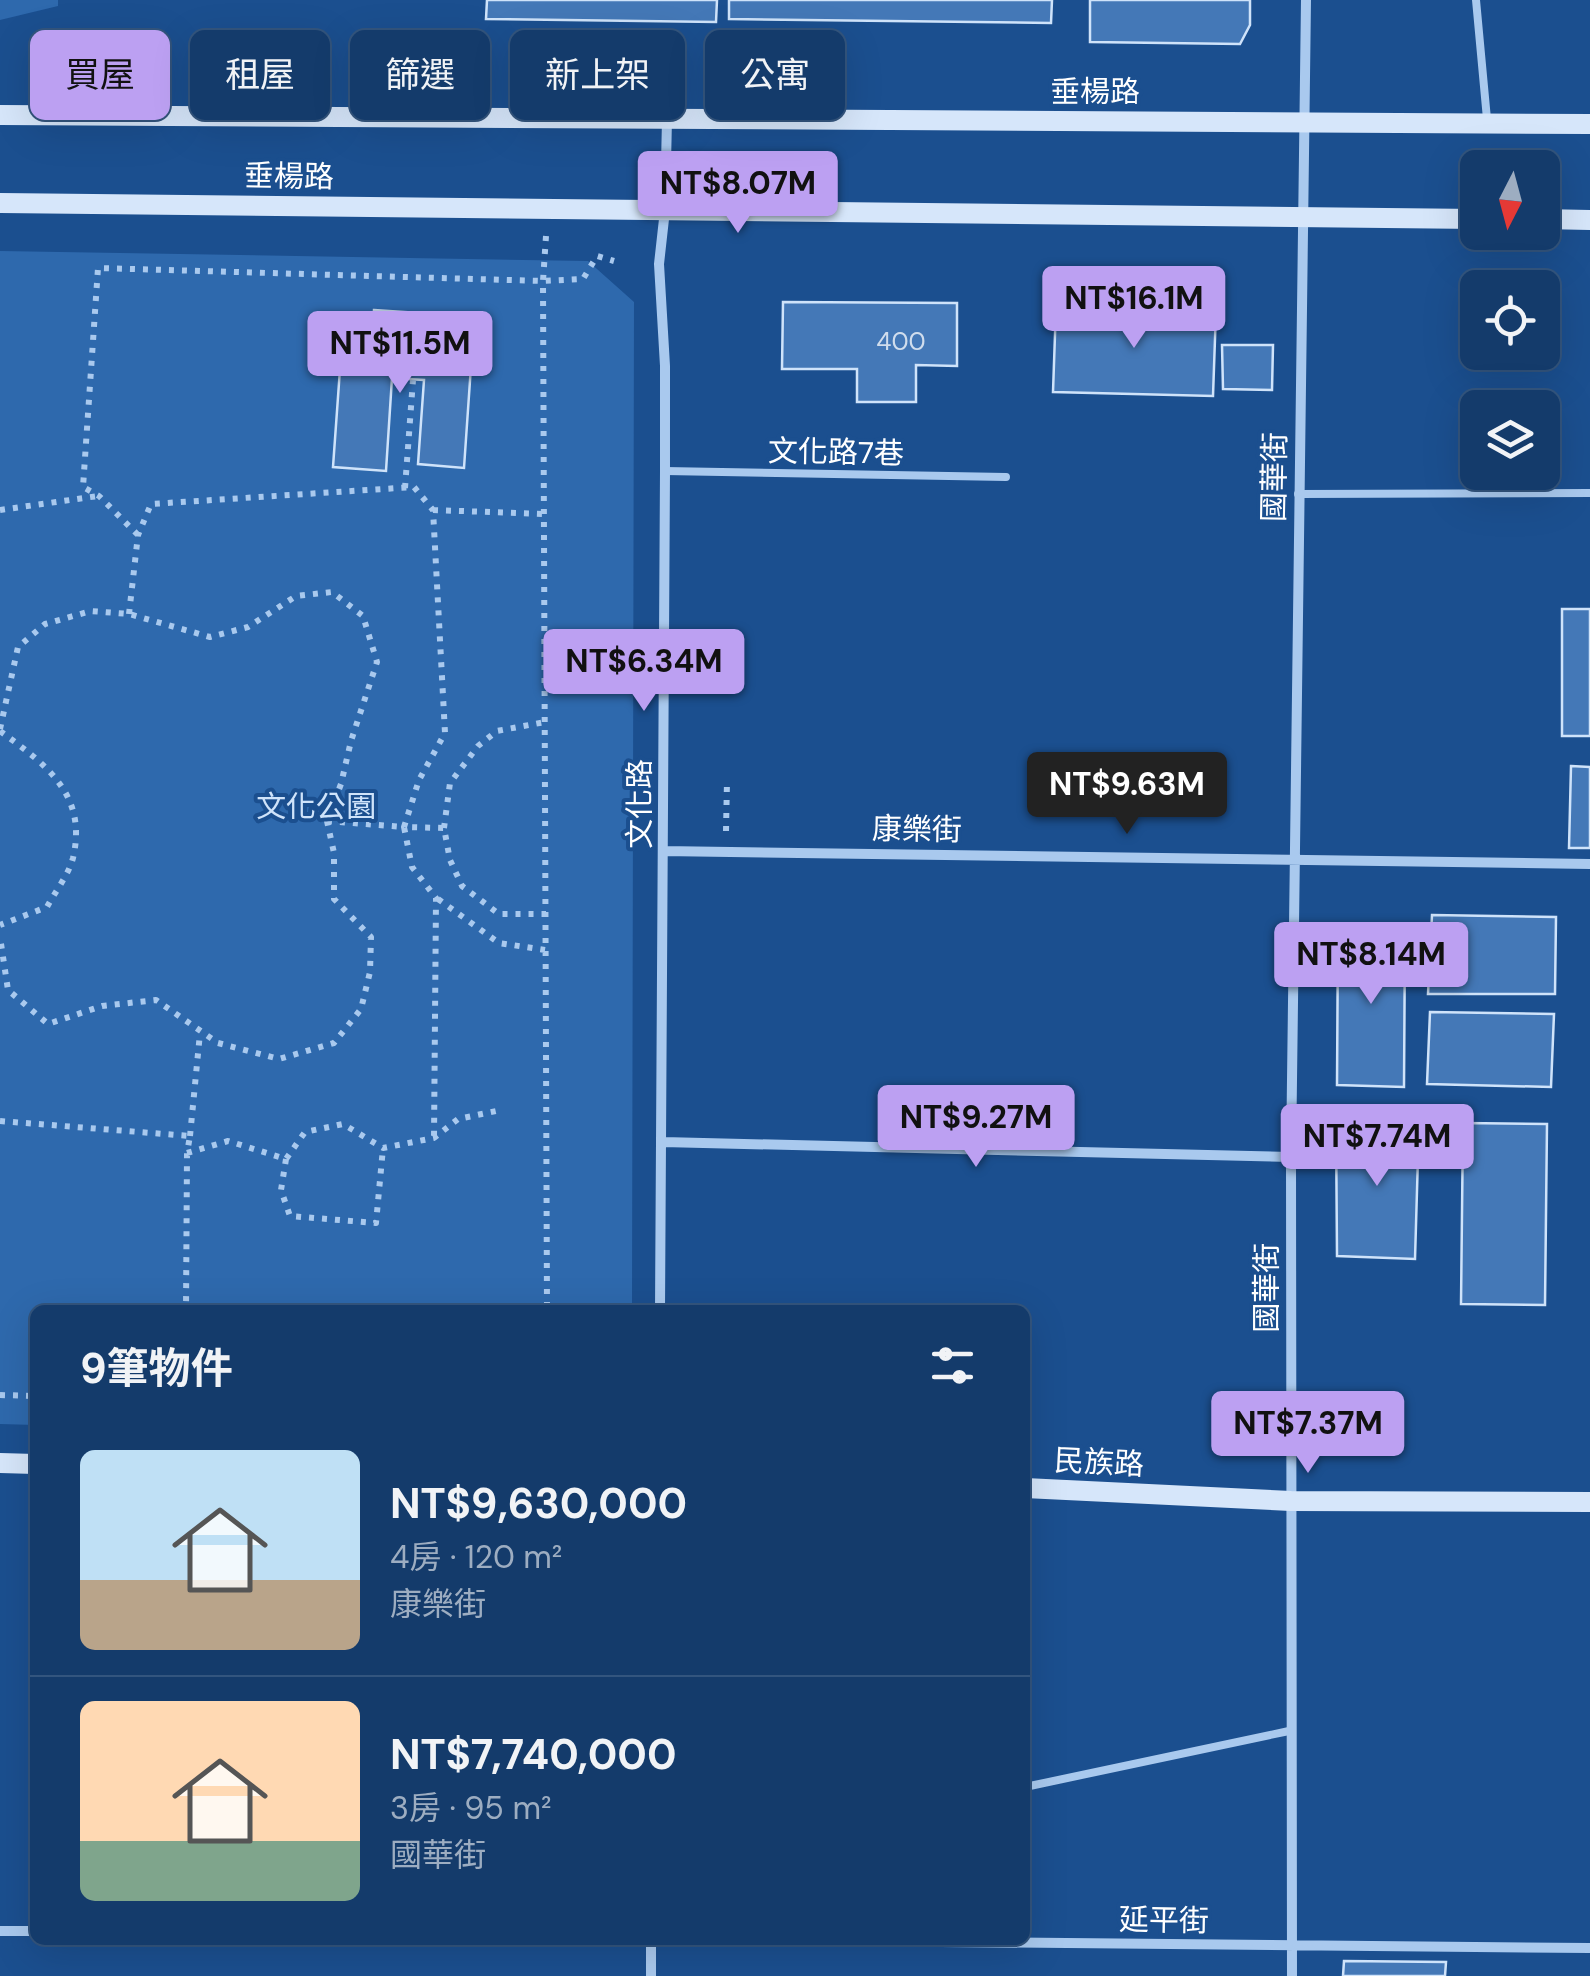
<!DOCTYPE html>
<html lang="zh-TW">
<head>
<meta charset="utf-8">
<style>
  :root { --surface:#143b6b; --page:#214673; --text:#f1f3f6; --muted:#9dadc1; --line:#33557e; --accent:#bca0f2 }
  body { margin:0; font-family:"DM Sans","Noto Sans TC",sans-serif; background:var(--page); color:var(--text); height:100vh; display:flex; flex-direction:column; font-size:38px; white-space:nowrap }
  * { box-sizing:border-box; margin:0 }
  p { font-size:32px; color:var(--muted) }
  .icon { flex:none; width:55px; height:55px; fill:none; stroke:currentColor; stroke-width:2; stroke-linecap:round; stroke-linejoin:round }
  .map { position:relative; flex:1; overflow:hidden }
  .sheet { position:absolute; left:30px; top:1305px; width:1000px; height:640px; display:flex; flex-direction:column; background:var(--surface); border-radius:15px; box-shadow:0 10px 40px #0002,0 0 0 2px var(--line) }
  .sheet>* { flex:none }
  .top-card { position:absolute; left:30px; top:30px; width:1000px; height:90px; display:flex; gap:20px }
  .needle { width:65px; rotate:186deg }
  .buttons { position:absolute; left:1460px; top:150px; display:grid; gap:20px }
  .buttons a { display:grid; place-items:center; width:100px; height:100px; border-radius:15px; background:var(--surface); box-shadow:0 10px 40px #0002,0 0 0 2px var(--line); font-size:50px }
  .price { position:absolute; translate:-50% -85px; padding:0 22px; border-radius:10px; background:var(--accent); color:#111; font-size:32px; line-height:65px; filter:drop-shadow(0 2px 5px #0008) }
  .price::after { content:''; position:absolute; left:50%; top:60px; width:30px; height:22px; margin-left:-15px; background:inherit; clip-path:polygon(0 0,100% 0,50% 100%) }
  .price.active { background:#222; color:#fff }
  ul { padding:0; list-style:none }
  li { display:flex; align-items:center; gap:30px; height:250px; padding:0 50px }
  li+li { border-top:2px solid var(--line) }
  li span { display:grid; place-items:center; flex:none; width:280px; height:200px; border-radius:15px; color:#555 }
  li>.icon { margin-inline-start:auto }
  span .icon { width:120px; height:120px; fill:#fffc; stroke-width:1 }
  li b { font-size:42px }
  h2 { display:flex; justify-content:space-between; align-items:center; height:120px; padding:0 50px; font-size:42px }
  .pill { padding:0 35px; border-radius:15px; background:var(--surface); box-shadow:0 10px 40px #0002,0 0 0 2px var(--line); font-size:35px; line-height:90px }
  .pill.active { background:var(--accent); color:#111 }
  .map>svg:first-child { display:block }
  .green { fill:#2e69ad }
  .building { fill:#4478b7; stroke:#cfe3fa; stroke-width:2.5 }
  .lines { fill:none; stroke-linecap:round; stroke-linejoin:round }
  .path { stroke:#a9c9ee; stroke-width:6; stroke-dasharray:5 8; stroke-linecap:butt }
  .lane { stroke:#a9c9ee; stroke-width:8 }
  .street { stroke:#a9c9ee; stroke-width:10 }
  .secondary { stroke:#d6e6fa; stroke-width:20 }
  .labels { text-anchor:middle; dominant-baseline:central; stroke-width:8; stroke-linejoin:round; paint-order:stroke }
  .number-label { font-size:25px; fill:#d0dded }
  .street-label { font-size:30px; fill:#fff; stroke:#1b4f8f }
  .park-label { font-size:30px; fill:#cfe3fa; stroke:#1b4f8f }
</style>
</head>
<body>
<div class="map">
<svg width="1590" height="1976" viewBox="0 0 1590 1976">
  <rect width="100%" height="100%" fill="#1b4f8f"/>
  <!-- green -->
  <path class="green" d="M0,0h58v6l-58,14z
    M0,251l588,10 46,41 -2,1008h-597v115l-35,-1z"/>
  <!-- building -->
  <path class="building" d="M487,0h230l-1,22 -230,-3z
    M729,0h323l-1,23 -322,-4z
    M1090,0h160v25l-10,19 -150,-2z
    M783,302l174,1v63l-41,-1v37h-59v-33h-75z
    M1056,306l160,4 -3,86 -160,-4z
    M374,310l59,4 -3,50 41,2 -7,102 -46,-4 6,-84 -32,-2 -6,93 -53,-4 8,-112 30,2z
    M1222,345h51l-1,45 -49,-1z
    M1562,609h28v127h-28z
    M1571,766l19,1v81h-21z
    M1432,915l124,2 -1,77h-127z
    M1338,927l67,1 -1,159 -67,-2z
    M1430,1012l124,2 -3,73 -124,-3z
    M1336,1121l83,1 -4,137 -78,-3z
    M1463,1123l84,1 -2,181 -84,-1z
    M1344,1961l102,1 -1,14h-102z"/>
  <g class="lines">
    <!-- path -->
    <path class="path" d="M546,236l-3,45 4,1029
      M405,488l8,-108
      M0,510l98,-14
      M433,510l111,4
      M138,535l-39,-39 -16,-9 15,-219 445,13 40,-2 14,-23 17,5
      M129,614l9,-79 13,-31 263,-17 19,23 12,223 -26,47 -15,47 40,1 6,32 12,26 37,28h47
      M0,729l18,-82 27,-23 46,-13 38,3 81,23 38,-10 48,-31 36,-4 31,24 14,46 -26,79 -10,43 -14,37 7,32v46l37,38 -1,35 -9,37 -27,34 -55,16 -61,-16 -62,-43 -54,6 -54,18 -40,-34 -8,-53
      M0,731c45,33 88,63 73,127 -4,16 -18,34 -26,49l-47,18
      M327,821l77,6 8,40 24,31 -2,240
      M444,828l6,-45 28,-37 19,-15 48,-9
      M726,831l1,-50
      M438,899l61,44 46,7
      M0,1121l190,15 -3,17 -1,157
      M190,1136l10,-103
      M187,1153l41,-12 58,18 19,-27 38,-8 40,24 51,-10 24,-19 43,-9
      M286,1159l-5,31 9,26 86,7 7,-75
      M0,1395l35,1"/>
    <!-- lane -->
    <path class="lane" d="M1476,0l11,119
      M665,471l341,6
      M1298,494l292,-1
      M1025,1787l264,-56"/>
    <!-- street -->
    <path class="street" d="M663,851l927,13
      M663,1142l628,15
      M660,1310l5,-839v-105l-6,-102 6,-54 2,-91
      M0,1931h35
      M738,1940l852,8
      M651,1976v-36
      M1292,1976l-1,-819 15,-1157"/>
    <!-- secondary -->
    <path class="secondary" d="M0,115l1590,9
      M0,203l1478,16
      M1542,219l48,1
      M0,1463l35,1
      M1025,1488l266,13 299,1"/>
  </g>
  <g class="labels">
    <!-- number labels -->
    <g class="number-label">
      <text x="901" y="341">400</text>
    </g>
    <!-- street labels -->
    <g class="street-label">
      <text x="1095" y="91">垂楊路</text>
      <text transform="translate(289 176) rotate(1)">垂楊路</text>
      <text transform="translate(836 452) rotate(1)">文化路7巷</text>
      <text transform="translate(1274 477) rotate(-89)">國華街</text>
      <text transform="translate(639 804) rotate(-90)">文化路</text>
      <text transform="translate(917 829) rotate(1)">康樂街</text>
      <text transform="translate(1266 1288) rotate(-90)">國華街</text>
      <text transform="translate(1099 1462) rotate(3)">民族路</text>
      <text transform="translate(1164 1920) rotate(1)">延平街</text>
    </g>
    <!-- park labels -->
    <g class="park-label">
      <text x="316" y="806">文化公園</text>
    </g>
  </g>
</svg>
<div class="buttons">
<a><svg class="needle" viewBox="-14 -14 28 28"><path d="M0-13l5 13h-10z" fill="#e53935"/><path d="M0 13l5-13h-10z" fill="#9dadc1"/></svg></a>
<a><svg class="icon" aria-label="locate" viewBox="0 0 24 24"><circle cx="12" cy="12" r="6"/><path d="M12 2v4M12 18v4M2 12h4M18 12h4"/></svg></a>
<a><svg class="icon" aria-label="layers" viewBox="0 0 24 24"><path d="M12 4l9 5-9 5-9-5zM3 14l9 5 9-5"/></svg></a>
</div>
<b class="price" style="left:738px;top:236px">NT$8.07M</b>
<b class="price" style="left:1134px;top:351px">NT$16.1M</b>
<b class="price" style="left:400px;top:396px">NT$11.5M</b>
<b class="price" style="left:644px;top:714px">NT$6.34M</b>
<b class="price active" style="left:1127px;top:837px">NT$9.63M</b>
<b class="price" style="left:1371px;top:1007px">NT$8.14M</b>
<b class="price" style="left:976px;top:1170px">NT$9.27M</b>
<b class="price" style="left:1377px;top:1189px">NT$7.74M</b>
<b class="price" style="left:1308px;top:1476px">NT$7.37M</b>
<div class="top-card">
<a class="pill active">買屋</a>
<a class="pill">租屋</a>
<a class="pill">篩選</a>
<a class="pill">新上架</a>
<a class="pill">公寓</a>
</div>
<section class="sheet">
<h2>9筆物件<svg class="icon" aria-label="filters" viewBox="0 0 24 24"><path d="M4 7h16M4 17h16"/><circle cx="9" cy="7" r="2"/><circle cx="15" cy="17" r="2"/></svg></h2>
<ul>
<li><span style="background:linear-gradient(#bfe0f5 65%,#b9a48a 0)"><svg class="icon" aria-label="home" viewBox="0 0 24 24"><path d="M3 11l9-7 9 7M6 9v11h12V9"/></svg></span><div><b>NT$9,630,000</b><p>4房 · 120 m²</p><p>康樂街</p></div></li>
<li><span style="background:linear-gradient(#ffd9b3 70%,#7fa58c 0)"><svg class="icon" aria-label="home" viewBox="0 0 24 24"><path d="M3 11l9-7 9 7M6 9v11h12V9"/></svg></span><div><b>NT$7,740,000</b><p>3房 · 95 m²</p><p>國華街</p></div></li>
</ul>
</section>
</div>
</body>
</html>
